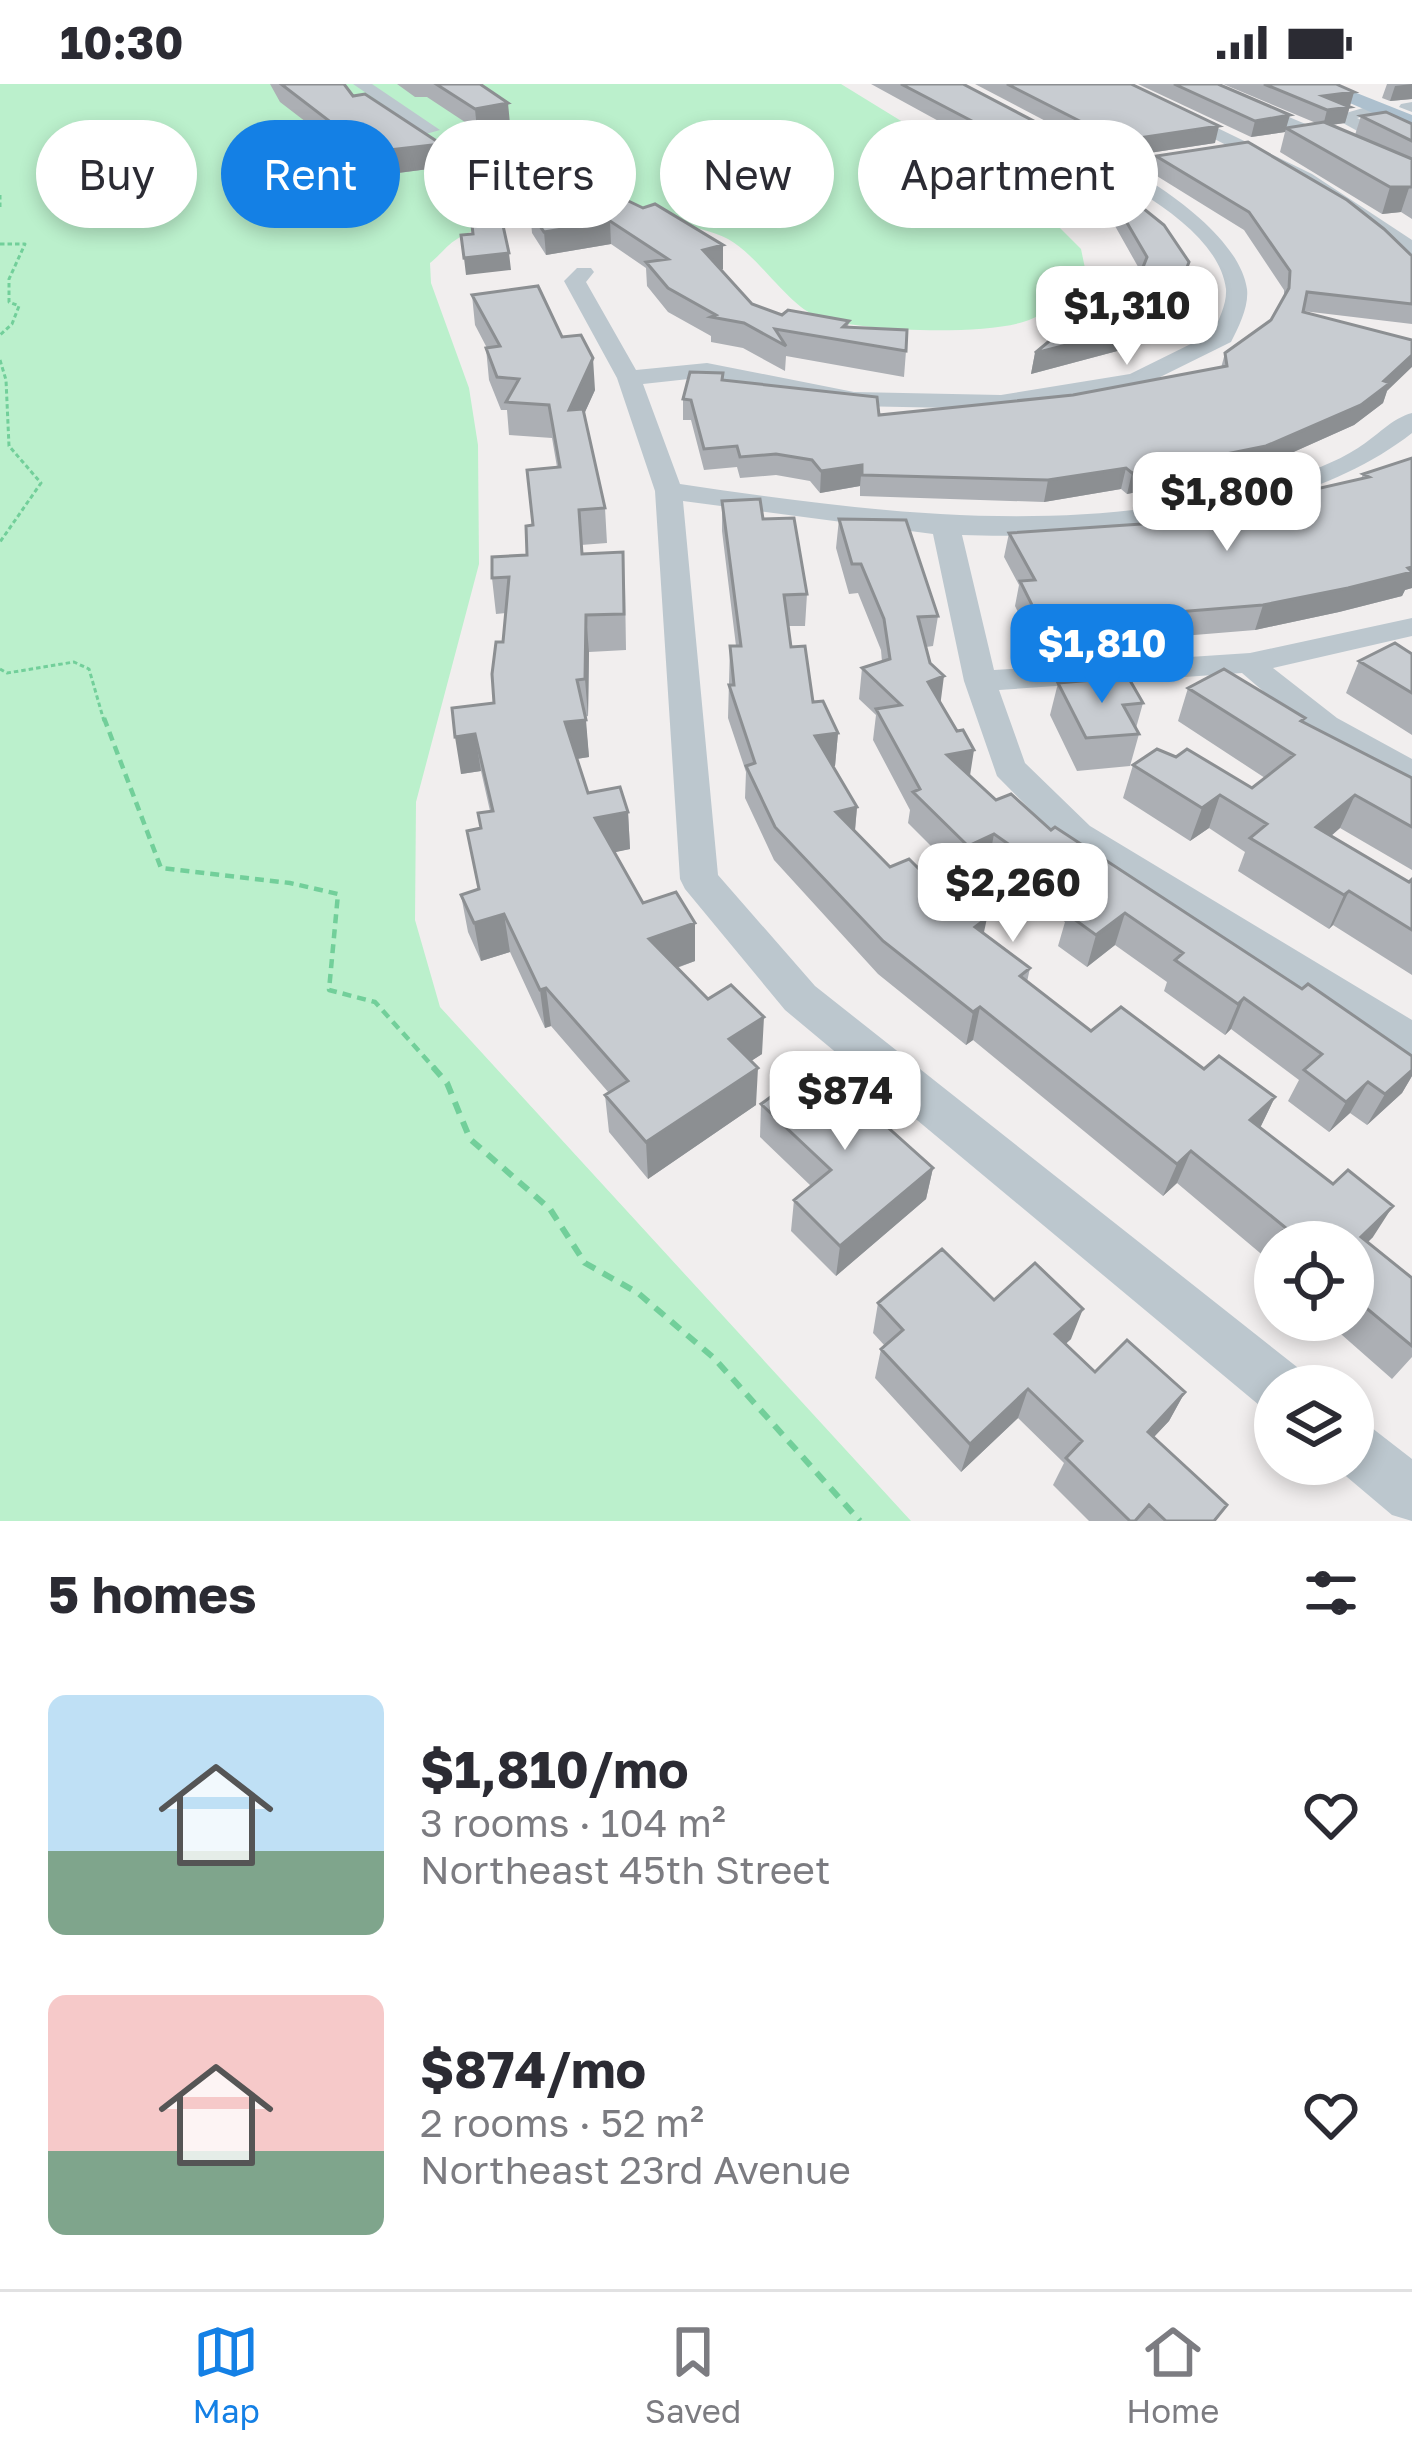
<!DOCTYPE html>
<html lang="en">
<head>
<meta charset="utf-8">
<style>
  :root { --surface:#fff; --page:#f2f2f3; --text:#2b2b33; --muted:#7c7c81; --line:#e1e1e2; --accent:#1480e5 }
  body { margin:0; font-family:"Golos Text",sans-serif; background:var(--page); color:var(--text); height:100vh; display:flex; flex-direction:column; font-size:45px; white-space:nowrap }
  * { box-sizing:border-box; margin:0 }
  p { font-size:39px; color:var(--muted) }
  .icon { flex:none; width:66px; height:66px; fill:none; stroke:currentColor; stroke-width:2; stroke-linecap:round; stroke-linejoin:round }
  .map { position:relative; height:1437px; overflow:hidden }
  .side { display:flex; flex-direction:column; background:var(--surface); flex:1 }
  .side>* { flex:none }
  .guide { position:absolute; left:36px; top:36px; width:1341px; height:108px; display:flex; gap:24px }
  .controls { position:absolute; left:1254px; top:1137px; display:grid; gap:24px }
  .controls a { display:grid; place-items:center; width:120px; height:120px; border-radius:50%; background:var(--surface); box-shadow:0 6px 18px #0003; font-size:60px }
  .price { position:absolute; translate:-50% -102px; padding:0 27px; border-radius:24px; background:#fff; color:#222; font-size:39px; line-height:78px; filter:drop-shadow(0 3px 6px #0008) }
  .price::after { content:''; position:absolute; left:50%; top:72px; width:36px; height:27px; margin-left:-18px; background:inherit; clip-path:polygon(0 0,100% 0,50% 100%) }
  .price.selected { background:var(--accent); color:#fff }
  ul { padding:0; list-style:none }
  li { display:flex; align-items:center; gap:36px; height:300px; padding:0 48px }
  li span { display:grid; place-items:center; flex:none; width:336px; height:240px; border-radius:18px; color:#555 }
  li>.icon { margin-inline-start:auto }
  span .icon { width:144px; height:144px; fill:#fffc; stroke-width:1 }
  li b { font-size:51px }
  h2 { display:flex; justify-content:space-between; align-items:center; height:144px; padding:0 48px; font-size:51px }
  .chip { padding:0 42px; border-radius:54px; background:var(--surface); box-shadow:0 6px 18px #0003; font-size:42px; line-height:108px }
  .chip.selected { background:var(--accent); color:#fff }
  .status { display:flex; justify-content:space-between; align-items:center; height:84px; padding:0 60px; background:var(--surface); direction:ltr }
  .status svg { height:33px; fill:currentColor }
  .menu { display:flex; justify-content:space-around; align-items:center; height:168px; border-top:3px solid var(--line); background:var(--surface); font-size:33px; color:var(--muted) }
  .menu a { display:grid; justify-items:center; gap:6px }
  .menu .selected { color:var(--accent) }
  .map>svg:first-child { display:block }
  .green { fill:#bbf0cc }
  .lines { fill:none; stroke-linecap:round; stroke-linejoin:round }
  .path-far2 { stroke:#72cf9a; stroke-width:3; stroke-dasharray:4.5 3; stroke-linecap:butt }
  .path-far1 { stroke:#72cf9a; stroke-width:4.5; stroke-dasharray:9 6; stroke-linecap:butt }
  .path { stroke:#72cf9a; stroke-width:6; stroke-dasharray:12 9; stroke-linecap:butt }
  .minor { fill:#bcc7ce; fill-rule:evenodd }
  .major { fill:#adc0ce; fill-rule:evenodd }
  .wall { fill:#acafb4 }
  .shaded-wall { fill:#8c8f92 }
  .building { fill:#c8ccd1; stroke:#8c8f92; stroke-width:3 }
</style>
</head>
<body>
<div class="status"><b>10:30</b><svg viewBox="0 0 49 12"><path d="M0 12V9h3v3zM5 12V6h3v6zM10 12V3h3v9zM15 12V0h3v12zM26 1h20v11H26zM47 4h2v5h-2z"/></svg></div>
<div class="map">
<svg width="1412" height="1437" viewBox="0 0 1412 1437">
  <rect width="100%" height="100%" fill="#f1eeee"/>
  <!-- green -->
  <path class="green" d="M0,0h841l179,110 33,27 28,28 5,24 -8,22c-16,8 -32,18 -49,25 -40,16 -170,12 -211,-3 -31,-12 -59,-61 -90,-78 -54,-28 -219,-34 -271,0 -10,6 -18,17 -27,24l1,20 38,105 9,57 1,119 -63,238 -1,118 25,87 471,514h-911z"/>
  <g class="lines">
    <!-- path-far2 -->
    <path class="path-far2" d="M0,111v14
      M0,160h25l-16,35v23l10,4 -7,18 -12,11
      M0,276l6,20 3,66 32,37 -41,59
      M0,585l7,4 67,-11 15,7 15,52"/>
    <!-- path-far1 -->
    <path class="path-far1" d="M104,634l57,150 129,15 48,11 -9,96 46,12 61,68"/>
    <!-- path -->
    <path class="path" d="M433,983l14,16 23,56 80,70 35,54 53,30 76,65 146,163"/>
    <!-- minor -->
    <path class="minor" d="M353,0h19l68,46 -14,4z
      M1106,0h21l185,90 100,66v15l-113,-73z
      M1190,0h21l149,63 52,28v12z
      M1412,18v10l-13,-5 2,-3z
      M1377,20l8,5 -2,3 -26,6 16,7v8h-12l-29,-16z
      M1065,55c56,18 173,87 182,150 2,17 -8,38 -16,53l-87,43 -143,24 -147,-3 -147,-29 -64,7 37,100c202,30 402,56 602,-4 26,-8 53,-17 76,-32 18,-11 34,-30 54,-35v20c-112,88 -311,107 -450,102l32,135 256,-17 162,-35v18l-139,32 64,50 75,41v26l-99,-51 -71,-61 -243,17 26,73 65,63 322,194v38l-15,-5 -333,-209 -67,-68 -33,-95 -31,-147 -250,-33 35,374 97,111 482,381 7,19h-29v25l-16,-6 -474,-395 -100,-121 -5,-10 -25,-388 -38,-113 -53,-97 13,-13h14l3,4 -8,10 50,88 71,-7 147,29 147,3 129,-21 83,-41c6,-14 14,-29 13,-44 -8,-65 -116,-114 -167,-141l-3,-4z
      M1353,1336l19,8 40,31v62l-20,-6 -58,-49 19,-2z"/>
    <!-- major -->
    <path class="major" d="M1306,0h28l78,31v15z"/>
  </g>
  <!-- wall -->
  <path class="wall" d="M270,0h74l9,12 91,71 -77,10 -18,-22 -69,-53z
    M397,0h83l30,40 -33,6 -50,-33h-12z
    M871,0h92l143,95 78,103 -16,42 -6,-2 -26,24 -105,28 4,-21 100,-66 6,-15 -35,-62 -26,3 -94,-63v-3z
    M975,0h156l84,59 -99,15z
    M1138,0h80l69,44 29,-5 -93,-39h113l18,8 -9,31 -14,2 24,10 6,-19 51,8v95l-11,-7 -19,2 -102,-62 5,-20 -34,5z
    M1387,0h25v15l-22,2 -8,-3z
    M1156,72l256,100v68l-109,-13 84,80 -4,12 -29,22 -94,42 -133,27 -6,-5 -77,13 -184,-6v-10l-40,7 -10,-12 -34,-6 -36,3 -3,-11 -33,3 -13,-50h-8v-21l39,-19 157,35 194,-20 148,-27 4,-15 46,-33 13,-23v-7l-40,-60 -92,-57z
    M579,123l144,62h-3l32,35 30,11 67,6 -1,6 58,24 -2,26 -118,-21 -1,15 -42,-23 -32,-6v-6l-43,-24 -21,-26 -1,-18 -35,-24 -65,11 -14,-22 -2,-22z
    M472,211l90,42 33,53 -11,24 21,94 2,35 -26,2 1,9 43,33 1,63 -37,2 -1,64 -3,1 4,40 -12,2 11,34 40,19 2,37 -16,3 29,51 52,20v38l-18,7 85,86 -11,7 5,44 -108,74 -39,-47 -4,-37 4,-2 -58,-67 -6,2 -35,-76 -29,9 -13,-29 -7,-37 17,-6 -11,-58 13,-3 10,-17 -9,-40 -20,3 33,-71 12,-90 -10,1 -4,-36 35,-23 6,-30 24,-58 -5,-29 -43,-3 -2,-25h-6l-12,-30 -3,-32h1l-12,-23z
    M1412,374v130l-7,2 -3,6 -63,16 -84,18 -219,18 -21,-42 4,-21 -15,-28 5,-24 162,-11 190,-43 2,-5z
    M722,417l41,18 44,75 -2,32h-17l3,21 22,55 25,31 -3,33h-2l24,41 -2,24 35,36 140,101 -3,14 64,49 113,38 71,28 -15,31 113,109 -5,5 44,36v79l-20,22 -67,-59h28v-78h-78v35l-13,-12 4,-7 -89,-75 -14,13 -190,-156 -7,5 -88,-71 -104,-114 -29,-62 1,-26 -18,-54 2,-72h6l-14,-115z
    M839,435l99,97 -5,30 -7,1 14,56 30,73 26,24 55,30 251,159 110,67v20l-10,17 -35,32 -17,-12 -21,19 -41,-31 11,-21 -68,-51 -6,6 -61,-44 3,-9 -52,-37 -28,22 -29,-21 7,-24 -77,-56 -26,11 -54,-54 2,-13 -37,-70 3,-25 -17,-16 3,-31 20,-6 -1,-12 -23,-57 -9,1 -13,-46z
    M1412,570v81l-66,-42 13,-32z
    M1058,599l85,20 -7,25 3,6 -9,32 -53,5 -27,-56z
    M1188,604l115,34 109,56v92l-72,-42 -9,8 78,46 3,-3v96l-79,-50 -4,4 -91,-58 7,-19 -36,-24 -19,13 -67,-43 10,-33 119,23 13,-10 -87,-57z
    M761,1020l172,64 -7,31 -90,77 -45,-45 3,-31 17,-14 -51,-49z
    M994,1216l77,39 -6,5 30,28 90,20 -16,29 -15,16 62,84h-127l-36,-36 11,-22 -46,-45 -57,54 -86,-94 6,-29 4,-3 -12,-13 5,-30z"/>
  <!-- shaded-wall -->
  <path class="shaded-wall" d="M1412,0v15l-22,2 5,-15z
    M1354,8l-9,31 -22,3 4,-16 -4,-14z
    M508,19l2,21 -33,6 -2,-21z
    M1290,31l-5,17 -34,5 4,-16z
    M1219,42l-4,17 -99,15 3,-17z
    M441,60l3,23 -77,10 -4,-24z
    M1110,77l-4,18 -18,-15z
    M1410,101l-9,27 -19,2 8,-27z
    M1109,108l-3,18 -26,3 4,-18z
    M610,137l1,23 -65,11 -2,-23z
    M723,161v24l-20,4v-23z
    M509,169l2,17 -45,5 -2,-17z
    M1189,178l-5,20 -16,42 5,-20z
    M1167,218l-5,20 -26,24 -105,28 4,-21z
    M1412,271v12l-25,24 -4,12 -29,22 -94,42 -133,27 5,-21 252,-92z
    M593,274l2,32 -24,53 -2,-33z
    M862,381l-2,21 -40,7 1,-22z
    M1126,384l-5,21 -77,13 4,-22z
    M1412,483v21l-7,2 -3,6 -63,16 -84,18 8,-25z
    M586,531l3,37 -1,64 -3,-37z
    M944,592l-4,31 -12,-25z
    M586,636l3,37 -20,3 -4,-38z
    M838,649l-3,33 -22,3 2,-33z
    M475,650l6,37 -20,3 -6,-37z
    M974,666l-5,32 -22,-27z
    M1220,711l-11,33 -19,13 12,-33z
    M1355,711l-15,33 -38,33 14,-34z
    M857,723l-3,33 -18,-28z
    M628,728l2,37 -32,7 -3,-38z
    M994,750l-6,32 -26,11 6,-31z
    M1349,807l-16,34 -4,4 15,-34z
    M1125,829l-10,32 -28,22 9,-32z
    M504,830l6,38 -29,9 -7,-38z
    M987,834l-7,33 -5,-24z
    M695,839v38l-45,16 -1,-38z
    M546,904l5,38 -6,2 -5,-38z
    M1244,914l-13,31 -6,6 13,-31z
    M980,923l-7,33 -7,5 7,-33z
    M764,933l-2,37 -34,22 1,-37z
    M758,984l-2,37 -108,74 -2,-37z
    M1412,986v6l-10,17 -35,32 18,-31z
    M1368,998l-18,31 -21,19 17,-30z
    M1275,1013l-16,33 -9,-10z
    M1191,1067l-14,32 -14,13 14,-32z
    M933,1084l-7,31 -90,77 4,-30z
    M1393,1122l-20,31 -20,19 8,-19z
    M1083,1225l-12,30 -27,25 11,-30z
    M1028,1305l-10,29 -57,54 9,-28z
    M1185,1308l-16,29 -36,38 15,-27z"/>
  <!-- building -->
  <path class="building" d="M281,0h63l9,12 12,-2 76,50 -78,9 -18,-20z
    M436,0h44l28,19 -33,6z
    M901,0h62l147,77 -22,3 76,61 25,37 -16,42 -6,-2 -26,24 -106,27 84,-70 16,4 12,-30 -38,-65 -25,3 -96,-62 5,-1z
    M1007,0h124l88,42 -100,15z
    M1174,0h44l72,31 -35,6z
    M1264,0h72l18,8 -31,4 27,11 -23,3z
    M1386,28l26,12v17l-51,-25z
    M1324,38l88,37v28h-22l-104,-59z
    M1248,58l99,58 37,29 28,27v48l-105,-12 -4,20 109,28v15l-28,26 6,2 -29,22 -95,41 -134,27 -6,-5 -78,12 -186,-5v-10l-41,6 -9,-11 -36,-6 -36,3 -3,-11 -33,3 -13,-49 -8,-1 7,-27 33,1 -1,7 155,17 2,18 194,-20 154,-29 -2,-13 46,-33 18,-32 1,-17 -41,-59 -93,-56z
    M618,112l25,12 12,-4 68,41 -20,5 49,54 30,11 6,-5 61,11 -6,6 64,3 -1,21 -131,-22 11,17 -42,-23 -33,-6 5,-2 -48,-27 -22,-26 22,-3 -58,-38 -66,11 -14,-21 45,-7 4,3z
    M502,137l7,32 -45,5 -3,-23 12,-1 -1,-9z
    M538,202l24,51 19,-2 12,23 -24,52 14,-1 22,99 -26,2 3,44 41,-2 1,62 -38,1 -1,64 -8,1 9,40 -21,2 23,71 32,-6 8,25 -33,6 48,85 33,-11 19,31 -46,16 59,60 23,-14 33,32 -35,22 29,29 -112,74 -41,-47 23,-14 -82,-93 -6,2 -36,-76 -30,9 -13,-28 18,-6 -12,-58 14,-3 -3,-15 15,-2 -18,-77 -20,3 -3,-29 42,-5 -2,-29 4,-32h7l6,-65 -17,1v-21l35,-2 -1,-29 7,-1 -6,-55 33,-3 -11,-62 -43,-3 13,-23 -22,-2 -11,-29 14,-2 -28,-51z
    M1412,374v109l-4,1 4,4 -64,16 -85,17 -222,18 -21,-42 15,-1 -26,-47 162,-11 198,-45 -6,-3z
    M760,415l3,20 31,-1 13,76 -23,1 7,52 14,-1 8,56 10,-1 15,32 -23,3 42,71 -21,5 54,55 19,-8 41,41 7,-5 30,23 -12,9 55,41 -10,8 71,55 30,-24 83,62 15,-13 56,41 -25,23 83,64 15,-14 45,36 -32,31 51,41v68l-59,-49v-55h-65l-9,-8 7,-6 -95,-77 -14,13 -197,-157 -7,5 -90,-71 -108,-114 -29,-61 9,-3 -26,-78h5l-4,-39h11l-19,-145z
    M839,435l67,1 32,96 -20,1 12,46 14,13 -16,6 29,49 6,-1 11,20 -27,5 49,45 15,-6 40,36 4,-3 247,162 6,-5 104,72v14l-27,24 -17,-12 -22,20 -42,-32 18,-16 -78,-56 -6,6 -63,-44 8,-7 -58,-40 -29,22 -29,-21 20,-15 -93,-65 -26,12 -55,-54 7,-3 -44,-80 25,-4 -39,-37 28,-9 -6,-40 -23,-55h-9z
    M1395,559l17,11v39l-53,-32z
    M1224,585l81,49 -4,3 111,57v49l-57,-32 -39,32 93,55 3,-3v51l-63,-39 -5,4 -94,-57 17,-14 -47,-29 -18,13 -69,-43 24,-16 19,8 11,-8 65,39 42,-33 -106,-67z
    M1128,593l15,26 -20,2 16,29 -53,4 -28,-55z
    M816,979l117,105 -93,78 -46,-46 37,-30 -70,-66z
    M942,1165l52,51 41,-37 48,46 -28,25 40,38 32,-32 58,52 -37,40 79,73 -13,16h-48l-17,-16 -14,16h-5l-64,-63 16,-17 -54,-52 -58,55 -89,-95 22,-19 -25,-27z"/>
</svg>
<div class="controls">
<a><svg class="icon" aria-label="locate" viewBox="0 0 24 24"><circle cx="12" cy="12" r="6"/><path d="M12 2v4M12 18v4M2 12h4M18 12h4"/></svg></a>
<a><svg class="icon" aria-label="layers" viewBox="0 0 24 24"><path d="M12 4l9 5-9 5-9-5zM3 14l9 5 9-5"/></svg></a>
</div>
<b class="price" style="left:1127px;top:284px">$1,310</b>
<b class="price" style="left:1227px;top:470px">$1,800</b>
<b class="price selected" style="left:1102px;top:622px">$1,810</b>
<b class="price" style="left:1013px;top:861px">$2,260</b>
<b class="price" style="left:845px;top:1069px">$874</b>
<div class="guide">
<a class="chip">Buy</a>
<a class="chip selected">Rent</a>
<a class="chip">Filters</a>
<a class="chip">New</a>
<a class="chip">Apartment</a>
</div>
</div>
<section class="side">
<h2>5 homes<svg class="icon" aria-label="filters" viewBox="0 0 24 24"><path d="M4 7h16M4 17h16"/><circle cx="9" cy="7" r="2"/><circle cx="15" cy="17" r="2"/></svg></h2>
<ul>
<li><span style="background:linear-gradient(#bfe0f5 65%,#7fa58c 0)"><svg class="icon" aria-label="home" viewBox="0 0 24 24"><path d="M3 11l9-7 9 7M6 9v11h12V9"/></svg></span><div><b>$1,810/mo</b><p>3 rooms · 104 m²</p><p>Northeast 45th Street</p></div><svg class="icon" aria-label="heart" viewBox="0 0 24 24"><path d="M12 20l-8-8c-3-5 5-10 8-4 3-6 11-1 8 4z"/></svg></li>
<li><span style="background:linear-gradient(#f6c9c9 65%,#7fa58c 0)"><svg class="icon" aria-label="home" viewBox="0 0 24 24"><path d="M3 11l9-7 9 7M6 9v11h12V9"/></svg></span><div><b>$874/mo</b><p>2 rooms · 52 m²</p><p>Northeast 23rd Avenue</p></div><svg class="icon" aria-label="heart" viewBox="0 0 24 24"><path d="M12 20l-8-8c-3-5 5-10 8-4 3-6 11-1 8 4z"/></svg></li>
</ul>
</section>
<nav class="menu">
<a class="selected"><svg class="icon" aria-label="map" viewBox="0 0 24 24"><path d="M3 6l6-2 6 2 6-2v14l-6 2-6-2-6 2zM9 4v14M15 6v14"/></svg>Map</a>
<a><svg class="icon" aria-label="saved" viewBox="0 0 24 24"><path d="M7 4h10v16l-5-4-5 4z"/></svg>Saved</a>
<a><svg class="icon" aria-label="home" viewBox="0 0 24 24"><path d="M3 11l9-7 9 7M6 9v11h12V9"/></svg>Home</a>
</nav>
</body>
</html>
